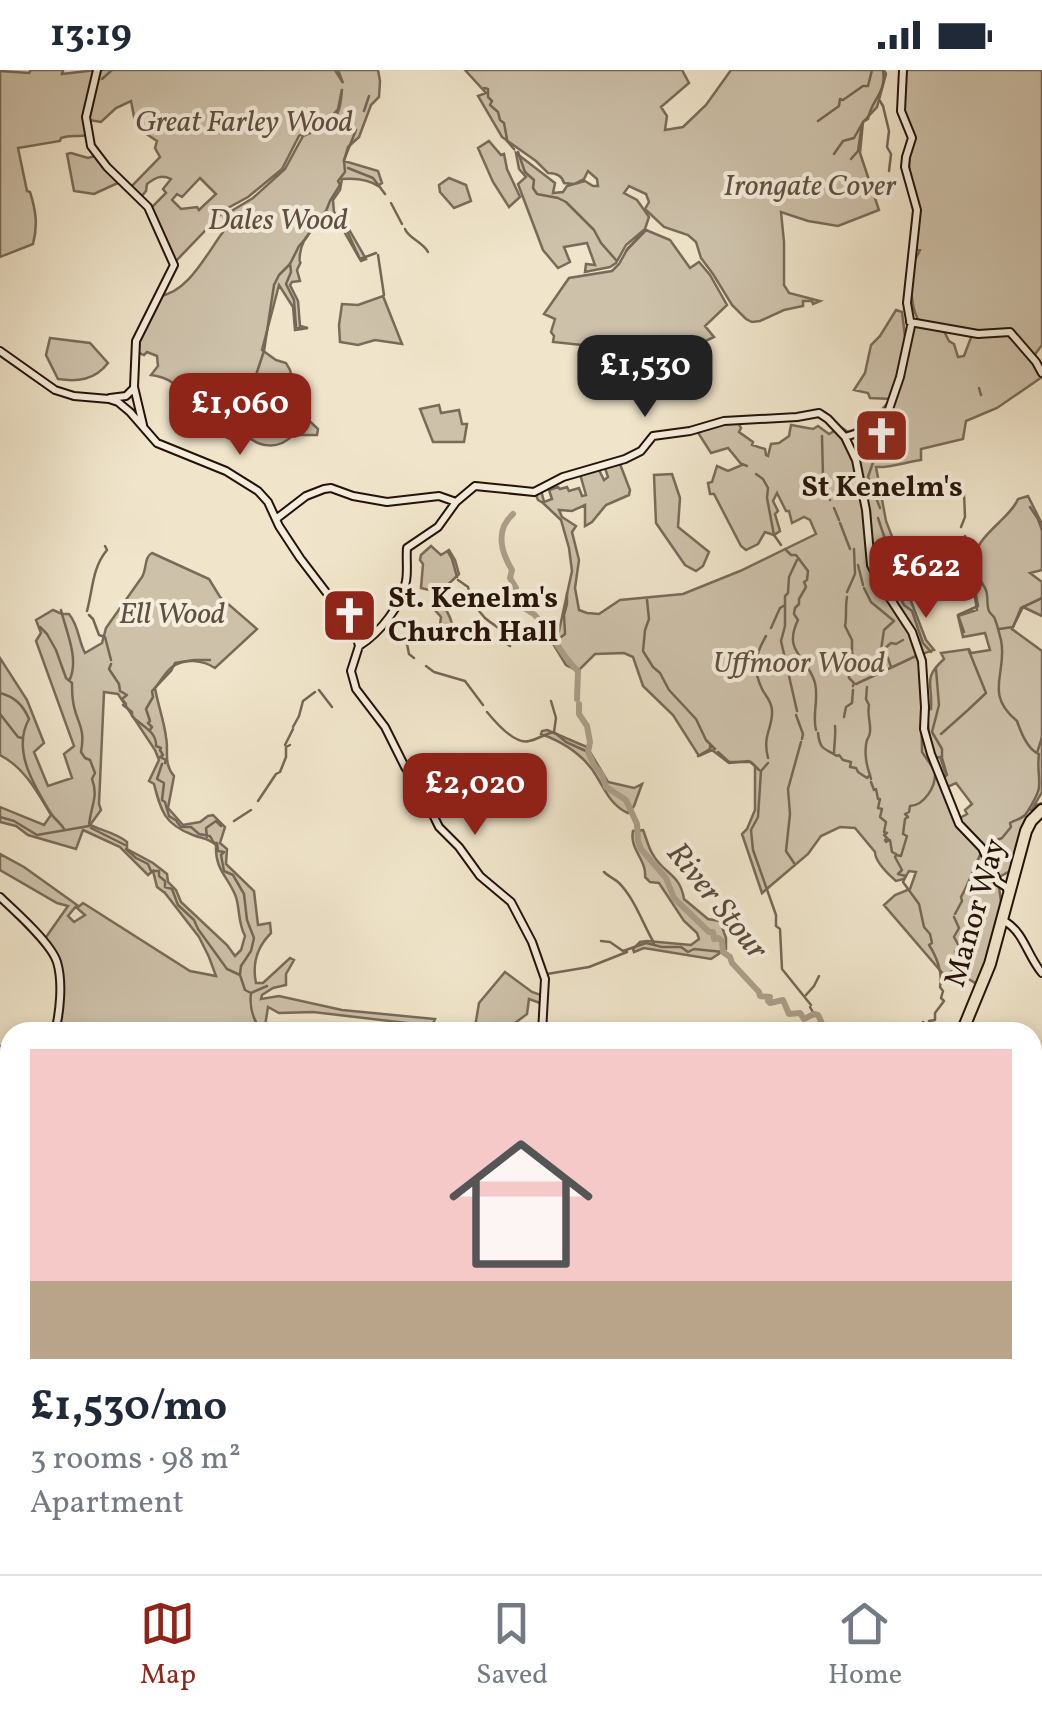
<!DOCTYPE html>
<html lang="en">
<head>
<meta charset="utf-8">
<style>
  :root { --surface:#fff; --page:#f6f6f7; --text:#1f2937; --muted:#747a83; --line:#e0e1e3; --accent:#8f2418 }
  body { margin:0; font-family:Vollkorn,serif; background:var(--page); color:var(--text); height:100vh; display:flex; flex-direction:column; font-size:38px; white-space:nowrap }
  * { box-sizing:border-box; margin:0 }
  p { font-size:32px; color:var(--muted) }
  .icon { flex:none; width:55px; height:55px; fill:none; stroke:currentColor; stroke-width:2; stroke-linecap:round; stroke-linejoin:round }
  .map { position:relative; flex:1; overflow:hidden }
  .drawer { position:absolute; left:0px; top:952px; width:1042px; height:552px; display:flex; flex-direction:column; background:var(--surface); border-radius:30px 30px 0 0; box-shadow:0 5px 15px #0003 }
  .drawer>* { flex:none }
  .price { position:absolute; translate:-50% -85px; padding:0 22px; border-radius:20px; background:var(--accent); color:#fff; font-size:32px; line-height:65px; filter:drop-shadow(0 2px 5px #0008) }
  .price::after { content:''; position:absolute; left:50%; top:60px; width:30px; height:22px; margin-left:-15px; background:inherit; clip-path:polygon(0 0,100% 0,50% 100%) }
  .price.selected { background:#222; color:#fff }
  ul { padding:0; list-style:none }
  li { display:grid; align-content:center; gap:20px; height:530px; padding:0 30px }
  li span { display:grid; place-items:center; height:310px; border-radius:0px; color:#555 }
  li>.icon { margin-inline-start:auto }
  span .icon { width:180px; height:180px; fill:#fffc; stroke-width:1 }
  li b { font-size:42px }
  .status { display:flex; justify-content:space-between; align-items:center; height:70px; padding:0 50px; background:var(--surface); direction:ltr }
  .status svg { height:28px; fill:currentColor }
  .tab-bar { display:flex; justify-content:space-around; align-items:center; height:140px; border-top:2px solid var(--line); background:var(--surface); font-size:28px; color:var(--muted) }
  .tab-bar a { display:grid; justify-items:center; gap:5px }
  .tab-bar .selected { color:var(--accent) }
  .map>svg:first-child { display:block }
  .green { fill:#cdc1aa; stroke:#796a59; stroke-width:2.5; fill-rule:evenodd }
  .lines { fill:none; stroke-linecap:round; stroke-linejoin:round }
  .stream { stroke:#756655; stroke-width:2.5 }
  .river { stroke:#ab9e89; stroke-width:6 }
  .secondary-casing { stroke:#251308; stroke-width:10 }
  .primary-casing { stroke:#251308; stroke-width:12 }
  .highway-casing { stroke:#251308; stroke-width:14 }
  .secondary { stroke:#f5eedd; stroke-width:6 }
  .primary { stroke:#f0e5cb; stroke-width:9 }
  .highway { stroke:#f0e5cb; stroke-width:10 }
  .labels { text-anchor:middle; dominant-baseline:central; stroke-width:8; stroke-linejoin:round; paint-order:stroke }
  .park-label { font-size:30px; font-style:italic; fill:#605041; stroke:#f5eedd }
  .poi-label { font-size:30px; font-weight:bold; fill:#251308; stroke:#f5eedd }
  .street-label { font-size:30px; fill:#251308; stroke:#f5eedd }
  .water-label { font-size:32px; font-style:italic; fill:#5b4b3c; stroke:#f5eedd }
</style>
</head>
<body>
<div class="status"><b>13:19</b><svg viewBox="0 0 49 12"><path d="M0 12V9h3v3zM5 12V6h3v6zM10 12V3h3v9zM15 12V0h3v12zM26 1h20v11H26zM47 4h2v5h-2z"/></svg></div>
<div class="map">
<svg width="1042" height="1504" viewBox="0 0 1042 1504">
  <rect width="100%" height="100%" fill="#f0e5cb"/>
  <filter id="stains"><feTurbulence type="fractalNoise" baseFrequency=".002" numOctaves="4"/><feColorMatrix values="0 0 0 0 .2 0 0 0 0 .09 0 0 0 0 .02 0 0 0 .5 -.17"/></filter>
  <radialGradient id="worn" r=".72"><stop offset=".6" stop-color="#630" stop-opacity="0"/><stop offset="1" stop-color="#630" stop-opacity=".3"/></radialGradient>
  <!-- green -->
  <path class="green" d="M31,0h32l-1,4 34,-4 -9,65c-9,2 -17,0 -26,3l-1,3 -42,7 9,43 3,1c6,19 8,33 3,52l-33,13v-186l29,2z
    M100,0h235l8,13 -5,-13h40l2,11 -1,16 -8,8 -12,32 -11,10 -4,14 34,10 4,12 -4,3c-10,-7 -24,-8 -36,-7l-2,11 -7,10 1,12 13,14 19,33 -5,2 -19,-33 -9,-8c-17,2 -31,17 -33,34 -2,16 4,1 -3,16l3,11 -8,1 -2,3 8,16 2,25 8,2 -13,2 -2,-23 -14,-22 -17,65 14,10 10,3 4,7 4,17 9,5 -3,20 18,17 -1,6h-24c-14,15 -34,13 -48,-1l-5,9 -17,-7 -20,-18c-12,4 -20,6 -32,-1 14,-24 8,-38 -20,-42l7,-9 -1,-10 -10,-4 -3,3 -8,-3 2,-12 21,-44c29,-3 48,-43 64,-64l2,-7 -2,-9 30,-18 32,-29 18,-33c29,-13 37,-12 39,-47l-4,20 -11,13 -28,14 -17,33 -34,28 -22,12 -51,53 -24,-54 15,-15 -3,-4 8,-10c-10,-5 -16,-1 -24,5l-1,7 -5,6 -11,-9 30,-31 -5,-9 2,-7 -21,-14 -5,-26 -15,7 -15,14 -12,-2zM200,108l16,16 -17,16 -2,-3 -16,2 -9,-9 5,-6 5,3z
    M465,0h217l7,13 -28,24 6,9 -2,14 18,-3 23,-22 25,-35h153l2,4 -9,33 -14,15 -3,31 19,57 -41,16 -30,-5 -27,-9 3,30v43l5,8 31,8 -7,3 -1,-3h-9v5l-19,4 -24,11 -8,1 -6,-3 -14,-14 -19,-31 -12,-16 -5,-16 -8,-7 -24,-8 -19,-18 4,-7 -3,-8 -17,-8 -5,7 13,7 12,17 -4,12 -19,16 -10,18 -6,4 -25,5 1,-8 9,1 -8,-22 -23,4 6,15 -12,6 -15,-18 -25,-66 8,-7 -7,-8 -3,-16 39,30 -2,10 10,-1 4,-6 18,-5 8,5h5l-1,-7 -9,-8 -4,8 -10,5 -10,-1c-2,-8 -9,-10 -16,-10l-12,-12 -34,-24 -24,-41 8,-3z
    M904,0h138v275l-9,12 -16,-21 -97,-14c-9,-10 -11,-43 -7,-57 1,-5 5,-10 7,-15l-4,-1 4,-39 -10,-32 -1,-15 1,-13 4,-15 -10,-17z
    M489,71l12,14 3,-1 3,15 13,28 -11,10 -16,-25 -15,-34z
    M71,83l17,5 7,-2 25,26 -26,12 -20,-3 -7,-37z
    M449,108l17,7 5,16 -17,7 -14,-16 -1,-7z
    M646,160l24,10 20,28 9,-6 11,13 17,30 -22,21 9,11 -30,14 -7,1 -18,-5 -43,9 -34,-11 -29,-3 1,-6 -3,-4 4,-13 -11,-5 25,-36 43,-7 7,-7 9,-16z
    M383,226l19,48 -27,-4 -17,5 -18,-3 -1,-17 3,-21 16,1z
    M896,240l6,2 4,33 6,-21 32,7 5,10 5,3 4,13 6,-1 8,-21 36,-1 23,25 11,18 -45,31 -31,13 -3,18 -42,10v11c-16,2 -30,8 -45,7l10,54 12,31 4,26 24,62 8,10 -12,4 -46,-86 -5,-15 -1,-42h-2l-11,-53 11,-5 10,-14 -9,-10 21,-16 4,-1 -1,-10c-10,19 -28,29 -49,32l-6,-9 10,7c18,-6 31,-18 43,-33l-21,-1 -2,-5 -14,-3 11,-17 6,-28 9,-9z
    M50,268l40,5 18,20c-13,17 -30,19 -50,16l-12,-24z
    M439,335l2,8 18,-3 3,14h5l-3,18h-31l-13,-33z
    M737,351l4,7 -2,4 14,10 -1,3 13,4 1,6 2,1 3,-12 8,-1 10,-7 2,-11 22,4 5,-3 11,8 7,-4 10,13 9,22 8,41 5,52 43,75 9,23 4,47 -3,22 37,99 22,23 19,40 3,22 -22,77 -26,-16 -9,6 -61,-71 11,-10 15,-6 6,-17 -7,-1 -5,8 -8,2c-8,-7 -21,-19 -21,-29l-20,-24 -15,-1 -19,9 -13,18 -46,39 -20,-59 5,-5 8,-19v-44l-6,-5 -20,2 -17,-13 -13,6 -26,-41 -30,-29 -10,-29 -9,-4 -29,1 -17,17 -12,-6 -14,-23 7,-11 13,-60 -3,-23 -8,-28 -18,-17 -5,-3 -3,-7 6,-3 3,12 8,-3 -3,-9 9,-3 2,2 7,-2 2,4 10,-3 3,8 4,-1 -6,-21 19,-4 5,10 4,-3 -3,-9 15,-4 10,26 -1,5 -23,10 -14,17 -7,4v-21l-13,6 -13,-1 3,7 14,9 -4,6 7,28 -4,28 4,22 8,3 12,1 21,-14 63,-6 57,-23 76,-37 -6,-14 -6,-3 -12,6 -3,-12h-3l-9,-18 -4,8 5,10 -3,3 5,17 -6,4 -9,-3 -7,12 -12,6 -5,-4 -27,-52h-4l-2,-11 4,-1 5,-16 11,5 14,-6 -14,-17 -17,5 -14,-22z
    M672,404l8,24 -2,29 31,25 -6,14 -7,5 -11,-6 -29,-42 -2,-48z
    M1028,426l14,28v46l-12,3 12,9v34l-19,-9 -11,22 30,22v141l-8,14 8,-3v5l-30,62 -15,8 -10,-23 -29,-36 9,-5 -2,-4 7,-6 -16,-21 -11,5 -3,-9 4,-4 -6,-18 -5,1c-5,-16 -8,-31 -8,-48l4,-1c2,-26 -9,-30 13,-50l-3,-6 28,-4 2,4 19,-3 -5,-17 -22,4 -5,-21 19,-6 -7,-42 5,-3c-5,-27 34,-44 43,-66z
    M431,476l10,9 8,-5 6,10 4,14 -20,19c1,12 12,20 13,32l-12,1 1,-9 -8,-9 5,-16 -17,-4 2,-24 -3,-4 1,-5z
    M152,483l57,26 11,18 37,32 -42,39c-12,-8 -30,-10 -43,-1 -6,4 -12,15 -17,21 3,17 9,33 11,49 3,15 -3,26 8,39l-6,32 15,17 17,-3 8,-6 5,-1 12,12 -5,16 7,6 -1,15 28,27 4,34 12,-2 1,10c-14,14 -19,31 -15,50h7l27,-25 4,2 -8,14v11l-13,3 -11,7 -1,4 18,-3 63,14 93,9 -3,7 -119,-14 -34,1 -11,-6 -3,19 9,6h-218l5,-55 -17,-37 24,-34 -11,-3 -57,-33v-16l24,13 53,38 -9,11 6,6 11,-7 -8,-7 6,-5 107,68 26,5 -7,-19 -10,-20 -34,-44 -8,-6 -4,-16 -5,4 -28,-28 -37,-17 -7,19 -48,-14 -12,-9 -16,-4v-15l44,18 7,-10c-13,-22 -27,-48 -51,-60v-97l27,42 17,43 -10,9 14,34 24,-8 -8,-24 10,-8 -38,-105 5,-8 -5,-13 17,-10 9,4h7c10,12 9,26 16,39l17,-10 4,-15 36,-51c5,-8 2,-20 10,-24zM104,622l14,2 37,56 4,10 -10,21 5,3c7,27 10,40 39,51 10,4 15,3 23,10 -1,26 12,31 20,52 4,13 2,26 9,39l-4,14 -6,6 -8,-11 -46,-43 -5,-12 -8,-8 -1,-8 -14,-11 -26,-14v-7c-11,-9 -24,-11 -37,-17l11,-15 -2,-6z
    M547,660l40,17 21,35 26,6 8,-4 -8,22 -6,7c-16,-7 -22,-21 -31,-36 -12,-21 -34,-35 -56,-43l1,-3z
    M643,760c3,7 5,16 9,23 11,21 28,20 32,46l24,20 12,2 6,17v11l-15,10 -67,-11 -10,4 -1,-3 7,-7 7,-1 44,4 8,-6 -2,-6 -13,-12 -25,-38 -9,-1 -5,-5c2,-17 -16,-28 -12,-46z
    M505,902l27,20 9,3 -1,8 -11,-4 -2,15c-20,15 -27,24 -52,13l4,-24z
    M1042,1221v88l-9,-14 -1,-73z
    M0,1360l10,3v69l-7,9 -3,-7z"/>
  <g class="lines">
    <!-- stream -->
    <path class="stream" d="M102,9l10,-9
      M484,18l4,1v8l4,4 -2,4 8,7 2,8 4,3 3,16
      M880,31l3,5 6,25 -2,16 4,7 -2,17
      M364,41l5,-15
      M818,51l21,-15 1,-7 3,1 20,-14h5l4,-16
      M507,71l7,8
      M518,82l7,20 9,8 -1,8 4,6 21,4 8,4 28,28 7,13 15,17
      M834,84l9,-13 11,-3 9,-16 5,-3c3,-19 19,-26 15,-49
      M851,89l7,-8 4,-27
      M348,98l25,10 12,16
      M391,133l11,21
      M328,142l8,10 10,6c5,12 9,21 14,31l16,-6
      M405,159c4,10 17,12 23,23
      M626,181l20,-21
      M378,185l6,40
      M290,193l1,9 -5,12 8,16 2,27 6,2
      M253,314l11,-33 10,-66 5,-10 11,-11 9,-18 8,-9 10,-18 9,-8 4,-10 10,-16 -2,-4 7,-9 -1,-12 12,-30
      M979,318l2,7
      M822,366l1,41 7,23
      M879,375l-11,32 12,31
      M742,394l5,2
      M756,404l7,5 5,9 -1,10 7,37 7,10
      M1030,437l8,12 4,11
      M834,438l5,12
      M878,448l6,18 7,10 2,37 11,22 8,6 11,32 8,9
      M840,453l10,26
      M961,457l4,-10 -1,-24
      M785,479l6,6h5l12,16 -1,9 -3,2 2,5 -7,12v5l-4,4 -1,6 4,6c-16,33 10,36 17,63 4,16 -3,32 1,47
      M448,482l4,7 5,18
      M797,490l-8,17 -1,16 -3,3v30l-4,15 16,70
      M858,495l5,20
      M980,501l-2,2c1,6 4,10 7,15 4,7 1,16 4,23 1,2 3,4 5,6 3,6 5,16 7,23 7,33 -18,53 16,81 4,12 11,29 22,33 -2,12 1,23 0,33 0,6 -10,23 -14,28 -4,4 -10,5 -15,8l1,4 -9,11 -8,3 -2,7 -5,4
      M458,510l10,7c2,11 10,24 17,31 11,10 18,8 22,26l3,2
      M864,518l7,14 23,19 -10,9 -3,20 7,8 3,9
      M847,522l8,-18 -1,-25
      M847,527c-2,12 0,21 -2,29l7,14v12l3,11 -3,5h-3v10l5,5 -1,3
      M647,530l2,19 -4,11 -2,21 10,16 7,6 9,17 27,29 10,21 9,9
      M61,540c5,21 18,48 9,69
      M87,541c6,-22 5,-43 20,-61l-2,-4
      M89,545l4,4 6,16 6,2 6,23
      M771,558l9,-20 5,-3
      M999,559l14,-2 8,-19 21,-10
      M964,562l-6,-17 20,-9 -13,-70
      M766,566c-11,19 -14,32 -4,53 4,8 10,12 10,22 1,17 -10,24 -4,47
      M556,571l9,-7 -1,-19 3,-11v-11
      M407,574l2,10 5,4
      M883,580l8,-7 5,1 7,-4
      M969,581l17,42 -17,16
      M111,594l-2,5 10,15 1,7 7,4 -5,4 4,5 -3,1 9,7v4c8,9 25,15 24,30l5,2 -1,2 3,5 -3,2 6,3 -1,3
      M426,596l8,6 31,9 18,24
      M936,599l3,36 -7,27 10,17v9l5,17 -3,2
      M856,614l60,-28
      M867,617l-1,12 3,6c-2,11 2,17 1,27 0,3 -2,6 -3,8 -3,10 -1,25 3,35
      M319,620l13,17
      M921,622l1,60 11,16
      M0,623c15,4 23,12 29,26 -18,32 7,69 21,93 4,7 10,10 14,17
      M551,631l5,17 -2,14
      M487,642c9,11 28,33 42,29 10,-2 15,-7 25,-9l12,10 22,10
      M0,644l18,23 4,1
      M796,645l7,19 -1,5
      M844,647l2,-10 6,-4 1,-13
      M293,657l6,-11 4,-15 12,-9
      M150,660l2,-3 -4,-4 2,-2 -4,-12 7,-12 -1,-6 19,-20 4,-8 19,-3h16
      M818,663c2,18 7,15 19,23l2,-1 4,5 8,2 -1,5 6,1 2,4 9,6 3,-3 1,4
      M941,664l27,-24
      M285,675l8,-16
      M718,682l11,10h22l8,8
      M1037,683l5,-16
      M834,684c0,-10 2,-18 1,-28
      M698,686l12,-7v-4
      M768,693l-7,8 -3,46 -7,13 2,20 23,65v11l4,3 2,40 29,36
      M162,694l-5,15 7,4 -2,17 3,2 4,14 8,5
      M871,712l3,8 2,-1 2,10h2l-2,9 4,1 -2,8 6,5 -2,10 3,1 -3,2 4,4 -3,1 1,2 4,-2 2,12 4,2
      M258,731l18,-27 4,-2 6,-15v-10l4,-2
      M1031,740l11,-6
      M0,747l14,4 23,14 52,-9c1,-18 10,-29 3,-47l3,-6 -5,-13 -5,-2 -4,-6c5,-26 -5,-29 -8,-51 -1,-6 -1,-12 -1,-18l-6,-5 -10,-28 -9,-16 -7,-7
      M234,751l17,-11
      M177,752l4,5h10l8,7 11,2 4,7h3l1,8 6,1 -3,3 3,16 9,4 11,19 3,26 7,18 -3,13 -10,15 -1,8
      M91,758l34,17
      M207,767l-1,-9 10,-7 5,5
      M126,779l10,9 12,6 3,7h8v5l6,5v6l7,2 6,16 16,15 4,9 29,40 13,6 5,15 6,3
      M794,793l-8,-12 4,-37 -2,-25 13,-47
      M604,802c4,4 9,6 14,10 16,15 25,42 36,61
      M955,844l7,-13 -1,-4c7,-12 13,-29 20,-44
      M601,871l9,1 13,9 23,-8 16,4h19l7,5 6,-3 29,3
      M949,903l5,-3 4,-13 -3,-5 4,-6 -5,-9 5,-9 -5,-11
      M547,904l42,-7 38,-15
      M806,925l8,-9 5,-10
      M810,937l4,7
      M262,962c-9,-12 -13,-24 -11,-39l16,-7
      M911,962l6,-3 4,2 2,-9 6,4 3,-1 -3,-4 6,-1v-7l9,-12 -3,-3 2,-7 -3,-4c3,-13 -3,-30 -11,-42l3,-2 -2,-9 -6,-7 -5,-23 -16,-22 3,-6 -8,-2 4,-4 -7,-13 1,-2 5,1 6,-20 -4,-2 2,-15 3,-2 -3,-3 4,-2 1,-6c15,-1 26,-20 25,-34
      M0,976l10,4
      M0,1131l10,3
      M7,1229l3,-1
      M1022,1495l5,9
      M297,1504l8,-9
      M412,1504l13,-9
      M630,1504l6,-9
      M882,1504l2,-9"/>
    <!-- river -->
    <path class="river" d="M513,444c-18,16 -12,38 -1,56l-2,8 6,10c-6,17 5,17 16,25 3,1 7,7 8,10
      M541,554c15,14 21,33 37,47l-1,28
      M579,634v10l8,12 3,16 -2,10 6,13 8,10 4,12 20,13 11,24 1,17 3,8 25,29 8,20 35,34h4l1,7 4,-1 4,3 1,11 7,5 2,6 27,29 1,4 10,1 -2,4 2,2 13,-3 6,14 11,-1 4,6 10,-5 4,1 8,17"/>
    <defs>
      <path id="secondary" d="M97,0l-11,47 5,29 16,21 41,40 26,58 -38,76 -2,46 9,38
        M910,252l68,12 32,-2 26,30 6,11
        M0,281l55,39 19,6 35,3 9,3 12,10 27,31 69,28 32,20 10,11 11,24 21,32 55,72 4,16 -8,25 5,18 29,38 20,40 15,21 19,39 20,20 21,29 31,26 21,40 13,37 -3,53
        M110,328l16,-2 8,-8
        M845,367l11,23 10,50 5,55 7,15 34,52 10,29 3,46 -1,22 7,25 28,70 23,24 16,34 8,5 3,6
        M276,449l30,-23 18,-7 7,-1 22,8 34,6 52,-6 17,6
        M359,576c21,-13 43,-41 47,-65 2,-11 0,-22 1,-33l31,-21 18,-25 19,-16 59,6 29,-15 62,-18 16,-8 12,-15 37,-5 34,-10 73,-4 22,-4 9,6 17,18 22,-7 20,-15 13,-38 11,-51 -4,-23 10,-93 -12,-43 1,-10 6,-19 -11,-27 2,-41
        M0,827c15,14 51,46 57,65 6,20 3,50 -2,70
        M1006,852c18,11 22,35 36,51
        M0,1009l10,-5
        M1032,1063l3,-37 7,-16
        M1032,1220l10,-2
        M1032,1328l10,-1
        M0,1347l10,13
        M0,1445l10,-10
        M109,1495v9"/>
      <path id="primary" d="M907,1495l4,9"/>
      <path id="highway" d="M962,962l28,-68 36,-133 5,-10 11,-11
        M0,1257l10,20
        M1034,1395l8,-14
        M1032,1416l10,1
        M196,1495l10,9
        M698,1504l6,-9
        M981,1504l5,-9
        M992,1504l7,-9"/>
    </defs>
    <!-- secondary casing -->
    <use href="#secondary" class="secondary-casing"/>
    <!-- primary casing -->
    <use href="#primary" class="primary-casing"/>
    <!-- highway casing -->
    <use href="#highway" class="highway-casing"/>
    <!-- secondary -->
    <use href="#secondary" class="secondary"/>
    <!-- primary -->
    <use href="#primary" class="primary"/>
    <!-- highway -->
    <use href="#highway" class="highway"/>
  </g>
  <!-- icons -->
  <defs>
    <symbol id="church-square" viewBox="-11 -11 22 22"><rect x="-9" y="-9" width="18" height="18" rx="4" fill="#8f2418" stroke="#f5eedd"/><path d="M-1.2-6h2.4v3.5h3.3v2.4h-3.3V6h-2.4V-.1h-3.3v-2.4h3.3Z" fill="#fff"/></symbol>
  </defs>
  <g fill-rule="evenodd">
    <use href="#church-square" x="850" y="334" width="63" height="63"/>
    <use href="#church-square" x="318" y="514" width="63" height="63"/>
  </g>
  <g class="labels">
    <!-- park labels -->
    <g class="park-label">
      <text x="244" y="53">Great Farley Wood</text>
      <text x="810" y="117">Irongate Cover</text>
      <text x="278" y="151">Dales Wood</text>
      <text x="172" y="545">Ell Wood</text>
      <text x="799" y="594">Uffmoor Wood</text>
    </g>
    <!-- poi labels -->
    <g class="poi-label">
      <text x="882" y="418">St Kenelm's</text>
      <text x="388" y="529" text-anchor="start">St. Kenelm's<tspan x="388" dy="34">Church Hall</tspan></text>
    </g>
    <!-- street labels -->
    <g class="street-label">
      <text transform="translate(976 843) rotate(-74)">Manor Way</text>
    </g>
    <!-- water labels -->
    <g class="water-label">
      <text transform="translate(716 832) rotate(51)">River Stour</text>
    </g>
  </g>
  <rect width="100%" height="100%" filter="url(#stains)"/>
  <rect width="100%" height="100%" fill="url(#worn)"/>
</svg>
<b class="price selected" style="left:645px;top:350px">£1,530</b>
<b class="price" style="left:240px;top:388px">£1,060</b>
<b class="price" style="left:926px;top:551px">£622</b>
<b class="price" style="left:475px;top:768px">£2,020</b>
<section class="drawer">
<ul>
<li><span style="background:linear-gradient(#f6c9c9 75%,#b9a48a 0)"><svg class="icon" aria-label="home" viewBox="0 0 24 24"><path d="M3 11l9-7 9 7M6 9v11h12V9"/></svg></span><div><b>£1,530/mo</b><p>3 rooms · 98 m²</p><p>Apartment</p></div></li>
</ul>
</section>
</div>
<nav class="tab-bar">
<a class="selected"><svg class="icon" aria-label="map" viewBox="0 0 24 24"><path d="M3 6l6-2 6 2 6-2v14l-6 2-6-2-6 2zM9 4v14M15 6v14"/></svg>Map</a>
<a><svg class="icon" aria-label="saved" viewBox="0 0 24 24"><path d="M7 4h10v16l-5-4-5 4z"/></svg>Saved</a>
<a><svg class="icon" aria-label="home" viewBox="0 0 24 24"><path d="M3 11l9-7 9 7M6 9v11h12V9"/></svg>Home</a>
</nav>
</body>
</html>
